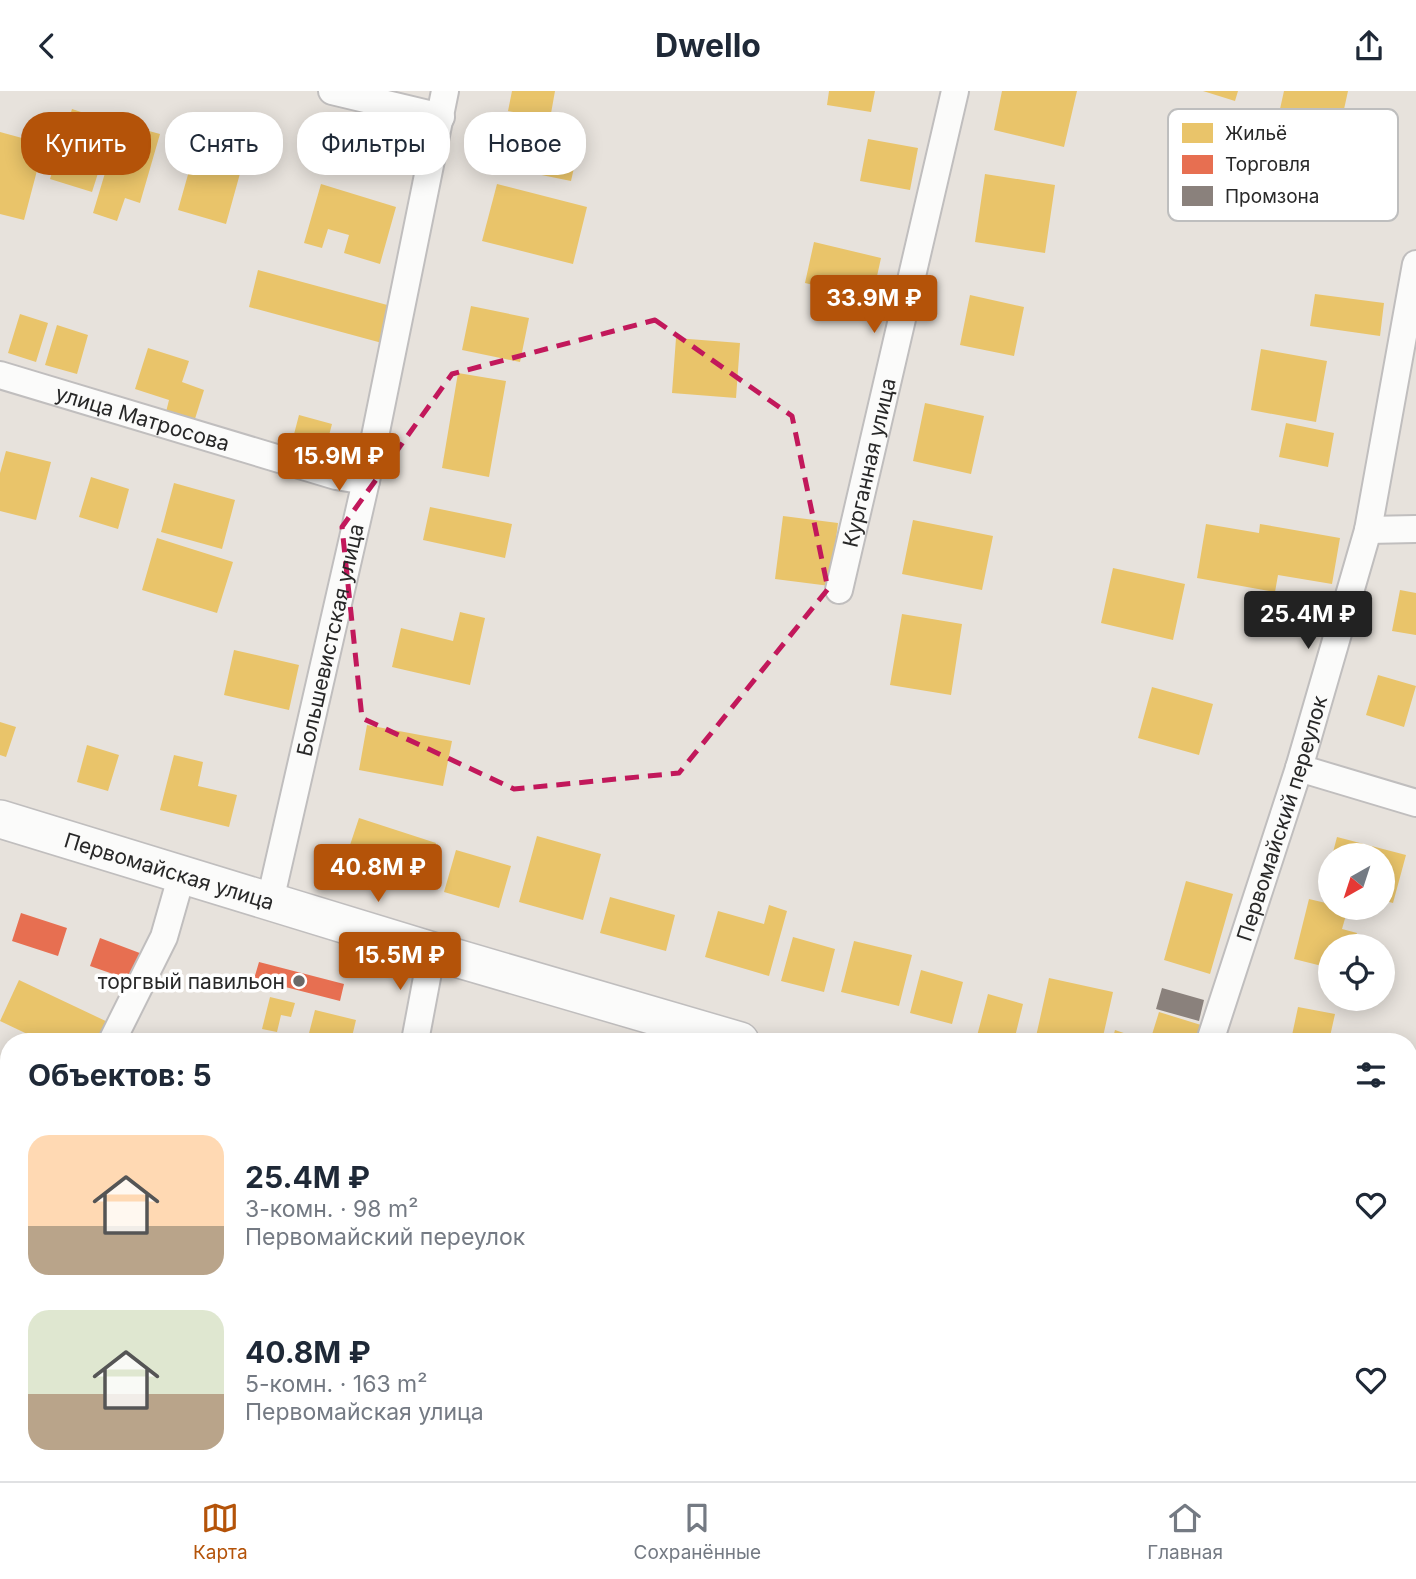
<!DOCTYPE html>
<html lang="ru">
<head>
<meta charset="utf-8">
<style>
  :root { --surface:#fff; --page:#f2f2f3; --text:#1f2937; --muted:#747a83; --line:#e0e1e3; --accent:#b45309 }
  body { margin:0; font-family:Inter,sans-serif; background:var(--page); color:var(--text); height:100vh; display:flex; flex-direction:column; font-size:26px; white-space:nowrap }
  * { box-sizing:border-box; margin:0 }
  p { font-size:23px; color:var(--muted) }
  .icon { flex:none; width:38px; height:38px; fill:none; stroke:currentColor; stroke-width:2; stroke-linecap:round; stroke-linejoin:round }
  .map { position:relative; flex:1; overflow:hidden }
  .sheet { position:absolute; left:0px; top:942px; width:1418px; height:450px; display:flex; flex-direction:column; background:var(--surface); border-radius:28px 28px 0 0; box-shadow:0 4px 18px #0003 }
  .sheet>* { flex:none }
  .banner { position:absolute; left:21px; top:21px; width:700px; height:63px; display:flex; gap:14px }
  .needle { width:46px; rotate:219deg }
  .fabs { position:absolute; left:1318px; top:752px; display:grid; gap:14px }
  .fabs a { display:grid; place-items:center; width:77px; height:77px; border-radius:50%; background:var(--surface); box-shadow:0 4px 18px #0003; font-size:35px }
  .price { position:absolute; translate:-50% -60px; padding:0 16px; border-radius:7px; background:var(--accent); color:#fff; font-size:23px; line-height:46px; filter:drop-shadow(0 2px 4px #0008) }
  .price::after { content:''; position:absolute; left:50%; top:42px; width:21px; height:16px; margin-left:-10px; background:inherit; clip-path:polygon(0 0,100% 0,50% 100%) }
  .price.current { background:#222; color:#fff }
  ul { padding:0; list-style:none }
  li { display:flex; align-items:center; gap:21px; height:175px; padding:0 28px }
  li span { display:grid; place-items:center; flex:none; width:196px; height:140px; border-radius:21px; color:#555 }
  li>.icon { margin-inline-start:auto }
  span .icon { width:84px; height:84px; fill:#fffc; stroke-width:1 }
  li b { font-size:30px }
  h2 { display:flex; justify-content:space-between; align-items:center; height:84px; padding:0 28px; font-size:30px }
  .pill { padding:0 24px; border-radius:28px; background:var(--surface); box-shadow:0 4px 18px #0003; font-size:24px; line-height:63px }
  .pill.current { background:var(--accent); color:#fff }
  header { display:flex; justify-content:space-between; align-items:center; height:91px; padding:0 28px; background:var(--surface); font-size:32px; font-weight:700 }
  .dock { display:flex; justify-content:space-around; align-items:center; height:98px; border-top:2px solid var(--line); background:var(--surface); font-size:19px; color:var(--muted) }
  .dock a { display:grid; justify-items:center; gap:4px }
  .dock .current { color:var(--accent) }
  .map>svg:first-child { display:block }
  .homes { fill:#e9c46a }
  .shops { fill:#e76f51 }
  .industry { fill:#8a817c }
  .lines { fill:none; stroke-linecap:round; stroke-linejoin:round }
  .street-casing { stroke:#c0bebe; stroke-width:30 }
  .secondary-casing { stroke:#c0bebe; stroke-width:40 }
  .street { stroke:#fbfbfa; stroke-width:26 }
  .secondary { stroke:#fbfbfa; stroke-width:37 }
  .marked { fill:none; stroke:#c2185b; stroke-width:5; stroke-dasharray:14 9; stroke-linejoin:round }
  .poi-dot { fill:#6b6967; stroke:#fff; stroke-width:2.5 }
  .labels { text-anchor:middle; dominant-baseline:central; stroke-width:7; stroke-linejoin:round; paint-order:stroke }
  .street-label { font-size:21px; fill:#282828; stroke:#fff }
  .poi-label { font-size:21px; fill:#282828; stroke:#fff; text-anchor:end }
  .key { fill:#fff; stroke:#bebebe; stroke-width:2 }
  .key-label { font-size:19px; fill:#282828 }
</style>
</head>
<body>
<header><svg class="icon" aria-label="back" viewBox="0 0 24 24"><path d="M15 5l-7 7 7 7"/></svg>Dwello<svg class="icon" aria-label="share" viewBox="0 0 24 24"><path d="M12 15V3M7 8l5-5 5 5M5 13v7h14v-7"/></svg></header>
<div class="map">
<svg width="1416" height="1390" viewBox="0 0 1416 1390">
  <rect width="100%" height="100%" fill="#e7e2dc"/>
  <!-- homes -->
  <path class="homes" d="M512,0h43l-5,28 -42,-8z
    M829,0h46l-4,21 -44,-7z
    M1002,0h75l-13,56 -70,-17z
    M1203,0h35l-3,10z
    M1284,0h64l-7,32 -27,-6 -3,7 -33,-6z
    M72,18l42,14 -22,69 -42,-13z
    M120,32l40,11 -20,69 -15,-5 -8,23 -24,-8z
    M521,33l60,13 -10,44 -59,-12z
    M0,41l44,12 -20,76 -24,-6z
    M868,48l50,9 -8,42 -50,-9z
    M196,55l48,13 -18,65 -48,-14z
    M985,83l70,11 -10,68 -70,-11z
    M321,93l75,23 -16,57 -36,-11 5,-18 -21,-6 -6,19 -18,-5z
    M497,93l90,23 -14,57 -91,-23z
    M814,151l67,16 -9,41 -67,-16z
    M258,179l133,36 -9,37 -133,-36z
    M1315,203l69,9 -4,33 -70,-10z
    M970,204l54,12 -10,49 -54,-11z
    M471,215l58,12 -9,44 -58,-12z
    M20,223l28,9 -12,39 -28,-9z
    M57,234l31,10 -11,39 -32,-9z
    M676,247l64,5 -4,55 -64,-5z
    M148,257l41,13 -7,21 22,8 -10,32 -28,-10 3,-12 -34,-11z
    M1261,258l66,12 -11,61 -65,-12z
    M458,282l48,8 -17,96 -47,-9z
    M925,312l59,13 -13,58 -58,-13z
    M299,324l33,9 -6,23 -33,-9z
    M1286,332l48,10 -6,34 -49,-10z
    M6,360l45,11 -15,58 -36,-9v-38z
    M91,386l38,12 -11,40 -39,-12z
    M174,392l61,17 -13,49 -61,-17z
    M430,416l82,17 -7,34 -82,-18z
    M783,425l55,7 -8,63 -55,-7z
    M913,429l80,16 -11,54 -80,-16z
    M1206,433l53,9 1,-9 80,14 -8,46 -54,-9 -3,17 -78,-14z
    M157,447l76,24 -16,51 -75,-23z
    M1113,477l72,16 -12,56 -72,-17z
    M1400,499l16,3v42l-24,-4z
    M460,521l25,6 -15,67 -78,-18 9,-39 52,13z
    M902,523l60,10 -11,71 -61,-10z
    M234,559l65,15 -10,45 -65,-15z
    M1378,584l38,11 -12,41 -38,-12z
    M1152,596l61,17 -14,51 -61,-17z
    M0,631l16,5 -10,30 -6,-2z
    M367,634l85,16 -9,45 -84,-16z
    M87,654l32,10 -11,36 -31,-9z
    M174,664l29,7 -5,24 39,9 -8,32 -69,-17z
    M359,727l77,25 -14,43 -77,-26z
    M537,745l64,18 -18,66 -64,-18z
    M1337,746l69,18 -13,48 -11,-3v-44h-50z
    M456,759l55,16 -12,42 -55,-16z
    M1329,778h1v17l-5,-1z
    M1186,790l47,13 -23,80 -46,-14z
    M610,806l65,18 -9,36 -66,-18z
    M1309,808l21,5v4h18l-6,21 15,4 -4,14h-23v21l-36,-9z
    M769,814l18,6 -18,65 -64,-19 13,-46 46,13z
    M793,846l42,12 -11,43 -43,-11z
    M854,850l58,14 -13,51 -58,-14z
    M921,879l42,12 -11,42 -42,-11z
    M1049,887l64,14 -11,49h-67z
    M19,889l93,44 -9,17h-61l-42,-20z
    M988,903l35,10 -9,37h-18l-19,-5z
    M270,906l25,6 -4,14 -10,-2 -4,17 -15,-3z
    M1298,916l37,7 -6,27 -38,-1z
    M315,919l41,10 -5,21h-44z
    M1159,921l42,13 -5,16h-46z
    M1115,939l32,11h-35z
    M0,994l9,4v39l-9,20z
    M0,1067l8,3 -7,23h-1z
    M1415,1279l1,1v34l-7,-2v-9z
    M9,1326v38l-9,-3v-11z
    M423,1382h22l-2,8z"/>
  <!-- shops -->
  <path class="shops" d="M21,822l46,15 -9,28 -46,-15z
    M100,847l45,17 -9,27 -46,-16z
    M259,871l85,22 -4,17 -86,-22z"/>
  <!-- industry -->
  <path class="industry" d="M1162,897l42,12 -5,21 -43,-12z"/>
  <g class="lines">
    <defs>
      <g id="street">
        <path d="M332,0l109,26"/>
        <path id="s1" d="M0,284l336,101 30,5"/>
        <path d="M1368,439l48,-1"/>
        <path id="s2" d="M839,499l116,-499"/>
        <path d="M1299,677l117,35"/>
        <path id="s3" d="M270,810l96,-420 79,-390"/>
        <path d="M112,950l52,-104 18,-63"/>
        <path d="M415,950l17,-90"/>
        <path id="s4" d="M1210,950l89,-273 69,-238 48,-266"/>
        <path d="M0,1136l9,3"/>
        <path d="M0,1185l9,-26"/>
        <path d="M336,1390l1,-8"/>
      </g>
      <g id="secondary">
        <path id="s5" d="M0,728l432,132 308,90"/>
        <path d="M1409,1148l7,2"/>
      </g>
    </defs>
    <!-- street casing -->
    <use href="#street" class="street-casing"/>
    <!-- secondary casing -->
    <use href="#secondary" class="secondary-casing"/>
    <!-- street -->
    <use href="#street" class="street"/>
    <!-- secondary -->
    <use href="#secondary" class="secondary"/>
  </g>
  <!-- marked area -->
  <path class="marked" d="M655,229l137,96 36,173 -149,184 -165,16 -152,-71 -20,-191 110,-153z"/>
  <!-- markers -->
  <circle class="poi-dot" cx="299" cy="890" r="7"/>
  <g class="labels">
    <!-- street labels -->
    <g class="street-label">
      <text stroke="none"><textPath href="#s1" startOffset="149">улица Матросова</textPath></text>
      <text stroke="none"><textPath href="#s2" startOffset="131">Курганная улица</textPath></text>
      <text stroke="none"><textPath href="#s3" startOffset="268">Большевистская улица</textPath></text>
      <text stroke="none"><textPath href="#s4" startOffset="234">Первомайский переулок</textPath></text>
      <text stroke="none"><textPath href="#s5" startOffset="177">Первомайская улица</textPath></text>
    </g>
    <!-- poi labels -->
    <g class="poi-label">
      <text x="285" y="890">торгвый павильон</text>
    </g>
  </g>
  <!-- legend -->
  <rect x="1168" y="18" width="230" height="112" rx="10" class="key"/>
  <rect x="1182" y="32" width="31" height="20" fill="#e9c46a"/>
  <rect x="1182" y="64" width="31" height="19" fill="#e76f51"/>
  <rect x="1182" y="95" width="31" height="20" fill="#8a817c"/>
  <g class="key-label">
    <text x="1225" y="49">Жильё</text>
    <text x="1225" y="80">Торговля</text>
    <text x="1225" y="112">Промзона</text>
  </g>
</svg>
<div class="fabs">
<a><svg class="needle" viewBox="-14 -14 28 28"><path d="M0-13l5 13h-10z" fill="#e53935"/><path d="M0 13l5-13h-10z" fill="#747a83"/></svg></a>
<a><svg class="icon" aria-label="locate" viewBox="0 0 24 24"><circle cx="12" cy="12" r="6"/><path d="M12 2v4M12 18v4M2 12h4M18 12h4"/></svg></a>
</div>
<b class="price" style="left:874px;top:244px">33.9M ₽</b>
<b class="price" style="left:339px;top:402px">15.9M ₽</b>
<b class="price current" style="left:1308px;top:560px">25.4M ₽</b>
<b class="price" style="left:378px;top:813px">40.8M ₽</b>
<b class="price" style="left:400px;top:901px">15.5M ₽</b>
<div class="banner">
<a class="pill current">Купить</a>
<a class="pill">Снять</a>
<a class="pill">Фильтры</a>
<a class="pill">Новое</a>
</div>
<section class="sheet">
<h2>Объектов: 5<svg class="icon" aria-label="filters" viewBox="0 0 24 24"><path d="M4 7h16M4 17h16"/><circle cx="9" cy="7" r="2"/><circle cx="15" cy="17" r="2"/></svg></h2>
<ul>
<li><span style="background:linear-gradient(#ffd9b3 65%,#b9a48a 0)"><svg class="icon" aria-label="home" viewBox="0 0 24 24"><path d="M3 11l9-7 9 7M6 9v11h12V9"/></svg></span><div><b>25.4M ₽</b><p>3-комн. · 98 m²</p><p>Первомайский переулок</p></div><svg class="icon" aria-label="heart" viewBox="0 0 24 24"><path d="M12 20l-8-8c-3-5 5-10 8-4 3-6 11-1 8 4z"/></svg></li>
<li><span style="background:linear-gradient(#dfe7d0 60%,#b9a48a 0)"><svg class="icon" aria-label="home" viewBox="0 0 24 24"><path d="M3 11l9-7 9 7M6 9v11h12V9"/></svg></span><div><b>40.8M ₽</b><p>5-комн. · 163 m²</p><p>Первомайская улица</p></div><svg class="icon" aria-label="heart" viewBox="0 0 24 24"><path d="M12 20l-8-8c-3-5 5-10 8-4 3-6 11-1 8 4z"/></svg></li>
</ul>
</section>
</div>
<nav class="dock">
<a class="current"><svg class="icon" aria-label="map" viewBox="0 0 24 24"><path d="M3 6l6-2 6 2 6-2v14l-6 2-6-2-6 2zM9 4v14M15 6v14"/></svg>Карта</a>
<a><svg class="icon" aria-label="saved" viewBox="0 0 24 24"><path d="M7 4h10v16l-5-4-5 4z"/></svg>Сохранённые</a>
<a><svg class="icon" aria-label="home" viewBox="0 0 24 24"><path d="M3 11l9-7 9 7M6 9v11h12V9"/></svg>Главная</a>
</nav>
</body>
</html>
